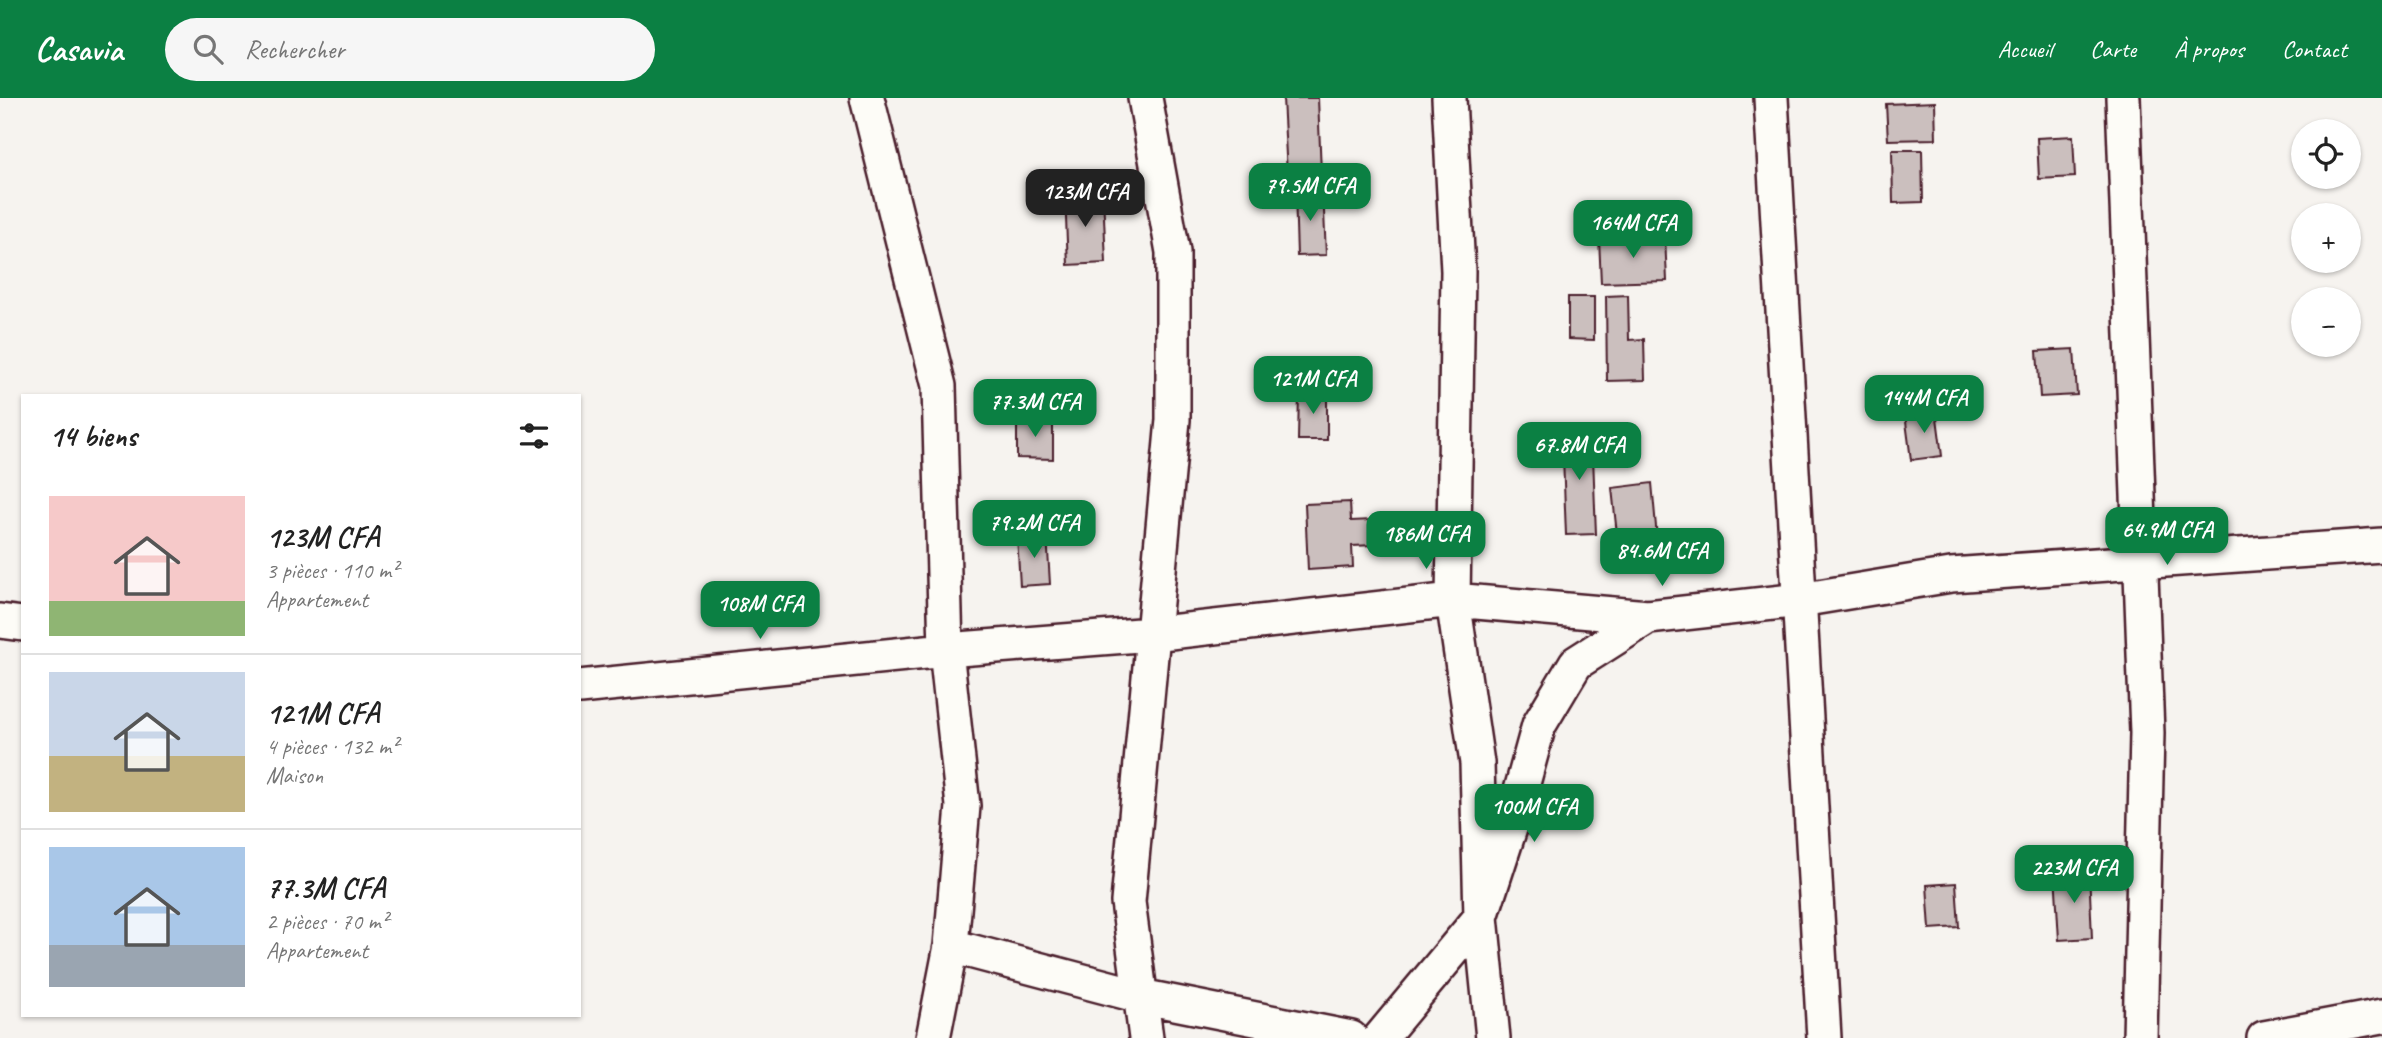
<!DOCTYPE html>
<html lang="fr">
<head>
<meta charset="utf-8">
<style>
  :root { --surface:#fff; --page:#f6f6f6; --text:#222; --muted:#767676; --line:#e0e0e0; --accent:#0b8043 }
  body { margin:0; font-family:Caveat,sans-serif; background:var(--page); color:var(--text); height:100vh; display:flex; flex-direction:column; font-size:26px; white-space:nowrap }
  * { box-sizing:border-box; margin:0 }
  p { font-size:23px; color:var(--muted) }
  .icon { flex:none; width:38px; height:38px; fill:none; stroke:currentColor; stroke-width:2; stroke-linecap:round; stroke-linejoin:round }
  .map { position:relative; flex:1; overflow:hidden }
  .details { position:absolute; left:21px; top:296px; width:560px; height:623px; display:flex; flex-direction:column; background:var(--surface); border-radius:0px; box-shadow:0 2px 5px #0004 }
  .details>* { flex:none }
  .buttons { position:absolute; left:2291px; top:21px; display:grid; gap:14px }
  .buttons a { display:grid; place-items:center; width:70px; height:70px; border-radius:50%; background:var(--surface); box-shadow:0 2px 5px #0004; font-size:35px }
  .price { position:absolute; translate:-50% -60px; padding:0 16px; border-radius:14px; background:var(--accent); color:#fff; font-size:23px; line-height:46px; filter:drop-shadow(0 2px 4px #0008) }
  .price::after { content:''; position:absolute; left:50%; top:42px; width:21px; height:16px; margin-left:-10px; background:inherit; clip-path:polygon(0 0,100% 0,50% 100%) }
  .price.active { background:#222; color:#fff }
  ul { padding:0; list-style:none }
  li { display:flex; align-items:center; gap:21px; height:175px; padding:0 28px }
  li+li { border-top:2px solid var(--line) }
  li span { display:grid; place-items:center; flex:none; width:196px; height:140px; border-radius:0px; color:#555 }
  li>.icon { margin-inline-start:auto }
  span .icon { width:84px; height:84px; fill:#fffc; stroke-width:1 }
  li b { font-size:30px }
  h2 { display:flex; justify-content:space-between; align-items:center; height:84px; padding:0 28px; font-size:30px }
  header { display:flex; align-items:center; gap:42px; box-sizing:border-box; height:98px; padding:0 35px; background:var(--accent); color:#fff }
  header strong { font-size:33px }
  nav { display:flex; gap:38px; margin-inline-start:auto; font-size:24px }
  .search { width:490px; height:63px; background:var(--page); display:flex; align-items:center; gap:18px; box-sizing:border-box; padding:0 24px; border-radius:38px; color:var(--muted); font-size:26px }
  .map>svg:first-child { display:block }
  .building { fill:#cbbfbe; stroke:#4a1f2b; stroke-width:2 }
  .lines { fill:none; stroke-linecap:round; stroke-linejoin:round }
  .minor-casing { stroke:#4a1f2b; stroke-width:38 }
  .minor { stroke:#fdfcf7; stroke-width:33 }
</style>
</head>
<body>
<header>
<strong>Casavia</strong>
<div class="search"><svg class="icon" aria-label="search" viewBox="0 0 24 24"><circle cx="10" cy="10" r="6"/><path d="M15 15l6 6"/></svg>Rechercher</div>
<nav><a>Accueil</a><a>Carte</a><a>À propos</a><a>Contact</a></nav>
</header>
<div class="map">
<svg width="2382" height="940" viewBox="0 0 2382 940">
  <rect width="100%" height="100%" fill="#f6f3ef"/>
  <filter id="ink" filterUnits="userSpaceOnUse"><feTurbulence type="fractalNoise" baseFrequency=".0143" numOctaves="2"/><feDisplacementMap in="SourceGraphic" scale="14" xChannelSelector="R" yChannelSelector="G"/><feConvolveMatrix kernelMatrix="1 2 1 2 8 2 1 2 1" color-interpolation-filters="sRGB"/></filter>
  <g filter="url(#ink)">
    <!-- building -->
    <path class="building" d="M1283,0h35l3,75 -34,2z
      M1935,4l1,37 -48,1 -2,-36z
      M2073,38l2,41 -36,2 -2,-41z
      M1892,52h30l1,52 -30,1z
      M1323,92l3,65 -29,1 -2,-65z
      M1103,96l3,69 -38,2 -3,-70z
      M1665,138l2,45 -66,2 -2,-45z
      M1628,197l1,45 15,-1 1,41 -38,1 -1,-85z
      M1568,199h26v43l-26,-1z
      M2074,251l3,46 -37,2 -3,-46z
      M1299,293h28v49h-29z
      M1936,312l6,46 -31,4 -6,-46z
      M1017,321h36v40l-36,-1z
      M1592,332l4,104 -30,1 -4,-104z
      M1652,385l6,66 -39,4 -7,-65z
      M1350,404l1,19 21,-1 2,25 -22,1 1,21 -45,3 -3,-66z
      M1047,436l3,50 -30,2 -3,-50z
      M2089,772l3,68 -33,2 -4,-68z
      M1956,785l3,44 -29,2 -3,-44z"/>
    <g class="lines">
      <defs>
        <path id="minor" d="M867,0l72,288 7,264 17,156 -12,140 -18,92
          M1145,0l28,154v168l-45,482 18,136
          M1449,0l9,173 -5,329 24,163 4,154 12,121
          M1771,0l53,940
          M2123,0l24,635 -7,305
          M0,523l23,3
          M579,589l367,-37 206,-16 301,-34 195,17 152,-17 151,-25 431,-30
          M951,848l189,50 211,42
          M1380,940l101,-121 33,-101 25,-91 37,-62 72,-46
          M2264,940l118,-22"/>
      </defs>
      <!-- minor casing -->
      <use href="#minor" class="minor-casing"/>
      <!-- minor -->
      <use href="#minor" class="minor"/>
    </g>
  </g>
</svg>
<div class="buttons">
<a><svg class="icon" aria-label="locate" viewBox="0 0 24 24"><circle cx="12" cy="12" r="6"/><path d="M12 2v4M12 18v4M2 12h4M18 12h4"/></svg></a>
<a>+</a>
<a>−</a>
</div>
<b class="price" style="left:1310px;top:125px">79.5M CFA</b>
<b class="price active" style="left:1085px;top:131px">123M CFA</b>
<b class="price" style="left:1633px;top:162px">164M CFA</b>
<b class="price" style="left:1313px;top:318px">121M CFA</b>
<b class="price" style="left:1924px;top:337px">144M CFA</b>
<b class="price" style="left:1035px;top:341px">77.3M CFA</b>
<b class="price" style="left:1579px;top:384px">67.8M CFA</b>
<b class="price" style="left:1034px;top:462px">79.2M CFA</b>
<b class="price" style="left:2167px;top:469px">64.9M CFA</b>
<b class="price" style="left:1426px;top:473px">186M CFA</b>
<b class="price" style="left:1662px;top:490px">84.6M CFA</b>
<b class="price" style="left:760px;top:543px">108M CFA</b>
<b class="price" style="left:1534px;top:746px">100M CFA</b>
<b class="price" style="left:2074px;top:807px">223M CFA</b>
<section class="details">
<h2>14 biens<svg class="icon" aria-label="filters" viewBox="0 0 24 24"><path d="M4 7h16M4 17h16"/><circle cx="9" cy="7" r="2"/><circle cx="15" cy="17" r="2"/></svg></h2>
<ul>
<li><span style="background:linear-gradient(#f6c9c9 75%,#8fb573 0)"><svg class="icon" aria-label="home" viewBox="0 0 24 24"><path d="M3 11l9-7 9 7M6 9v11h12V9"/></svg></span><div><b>123M CFA</b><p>3 pièces · 110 m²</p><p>Appartement</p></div></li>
<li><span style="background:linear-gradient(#c9d6e8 60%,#c2b280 0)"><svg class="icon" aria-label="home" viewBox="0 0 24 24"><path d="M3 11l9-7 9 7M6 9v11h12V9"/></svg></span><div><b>121M CFA</b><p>4 pièces · 132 m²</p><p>Maison</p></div></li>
<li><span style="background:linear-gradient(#a9c7e8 70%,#9aa5b1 0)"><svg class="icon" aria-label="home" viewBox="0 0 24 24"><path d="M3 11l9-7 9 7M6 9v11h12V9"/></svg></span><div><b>77.3M CFA</b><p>2 pièces · 70 m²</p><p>Appartement</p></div></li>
</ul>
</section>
</div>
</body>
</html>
